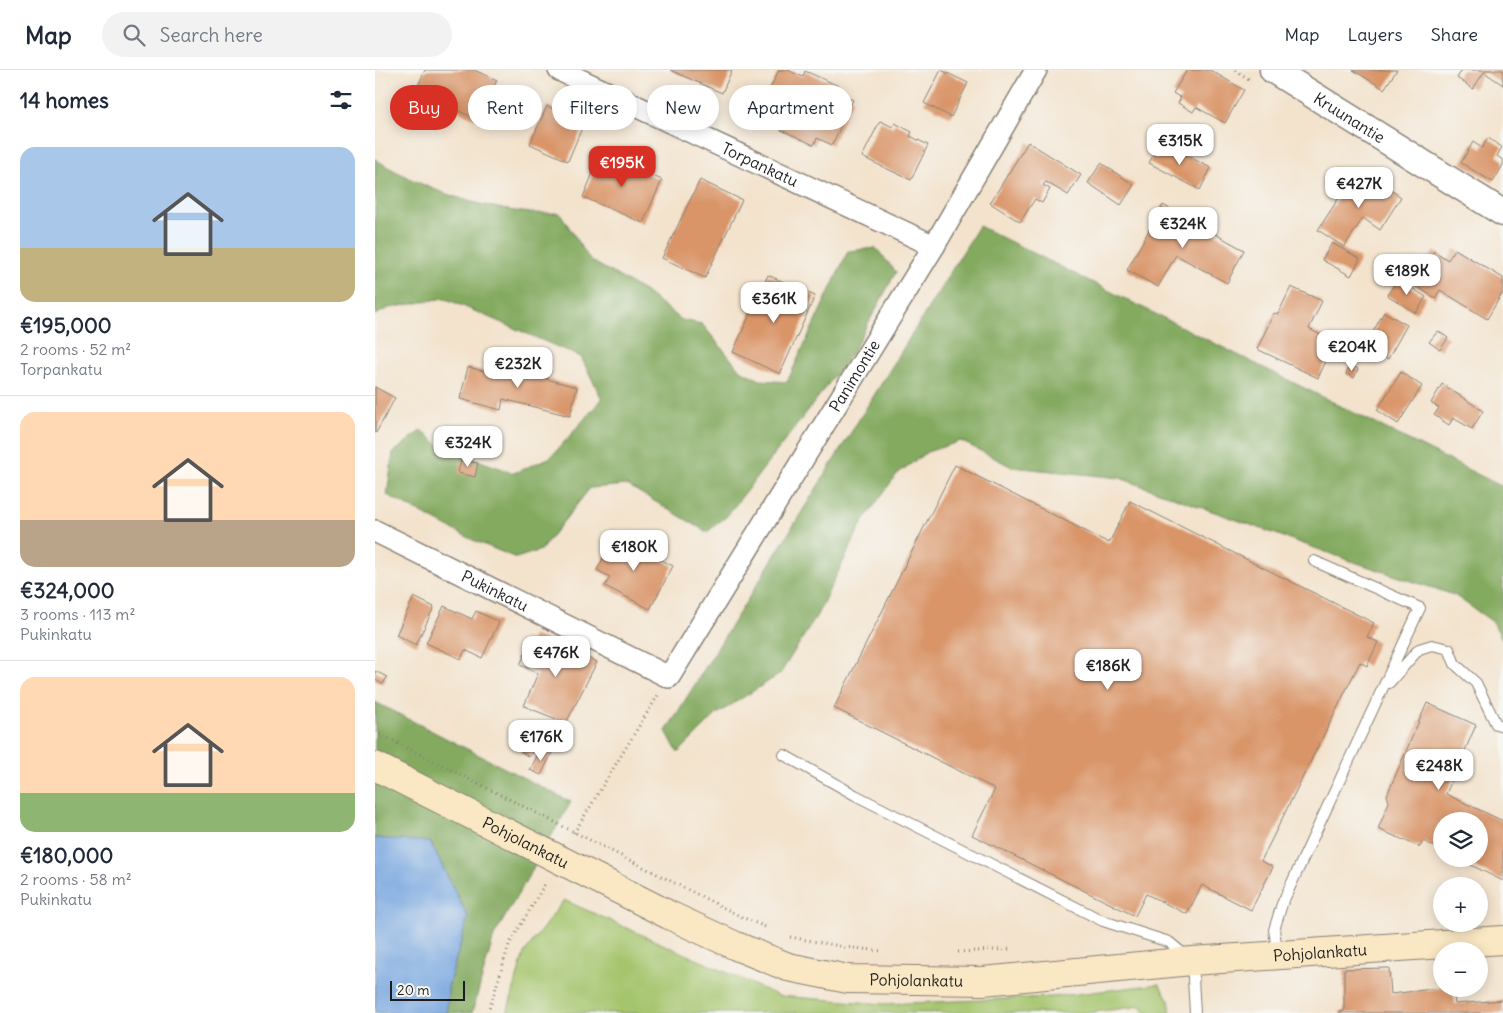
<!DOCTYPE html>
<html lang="en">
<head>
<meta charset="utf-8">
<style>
  :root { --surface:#fff; --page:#f2f2f3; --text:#1f2937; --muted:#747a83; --line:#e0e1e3; --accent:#d93025 }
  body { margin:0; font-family:Delius,sans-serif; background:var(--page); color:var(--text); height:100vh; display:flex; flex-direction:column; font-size:19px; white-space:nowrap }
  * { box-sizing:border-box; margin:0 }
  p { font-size:16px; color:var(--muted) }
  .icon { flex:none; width:28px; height:28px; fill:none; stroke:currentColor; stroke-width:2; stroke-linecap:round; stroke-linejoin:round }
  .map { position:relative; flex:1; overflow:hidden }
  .panel { display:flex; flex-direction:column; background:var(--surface); width:375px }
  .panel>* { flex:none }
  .banner { position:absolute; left:15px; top:15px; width:475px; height:45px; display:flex; gap:10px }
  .buttons { position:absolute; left:1058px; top:742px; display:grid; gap:10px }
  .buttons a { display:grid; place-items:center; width:55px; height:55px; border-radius:50%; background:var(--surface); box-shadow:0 2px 12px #0003; font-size:25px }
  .scale { position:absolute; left:15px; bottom:12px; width:75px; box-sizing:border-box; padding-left:5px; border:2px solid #1c1c1c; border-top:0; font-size:14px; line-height:18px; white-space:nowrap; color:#1c1c1c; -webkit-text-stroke:4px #f6f6f2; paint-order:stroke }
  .price { position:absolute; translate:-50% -42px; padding:0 11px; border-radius:10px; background:#fff; color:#222; font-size:16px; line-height:32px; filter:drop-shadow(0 1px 2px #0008) }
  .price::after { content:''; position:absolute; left:50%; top:30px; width:15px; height:11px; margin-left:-8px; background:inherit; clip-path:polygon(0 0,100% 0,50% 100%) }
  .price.on { background:var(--accent); color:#fff }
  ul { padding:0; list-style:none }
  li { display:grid; align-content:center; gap:10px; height:265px; padding:0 20px }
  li+li { border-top:1px solid var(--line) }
  li span { display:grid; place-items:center; height:155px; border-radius:15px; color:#555 }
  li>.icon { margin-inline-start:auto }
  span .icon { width:90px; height:90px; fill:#fffc; stroke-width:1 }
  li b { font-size:21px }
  h2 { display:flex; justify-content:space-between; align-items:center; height:60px; padding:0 20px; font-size:21px }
  .pill { padding:0 18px; border-radius:22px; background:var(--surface); box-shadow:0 2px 12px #0003; font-size:18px; line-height:45px }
  .pill.on { background:var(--accent); color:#fff }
  header { display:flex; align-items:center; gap:30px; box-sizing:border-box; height:70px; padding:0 25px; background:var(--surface); border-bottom:1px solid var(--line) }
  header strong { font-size:24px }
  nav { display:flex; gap:28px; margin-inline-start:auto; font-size:18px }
  .search { width:350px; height:45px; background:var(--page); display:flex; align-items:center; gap:12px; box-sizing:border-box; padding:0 18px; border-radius:28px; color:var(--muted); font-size:19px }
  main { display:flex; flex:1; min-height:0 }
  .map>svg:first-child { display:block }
  .green { fill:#a5c56d; stroke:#607044 }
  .forest { fill:#84aa60; stroke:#50633e }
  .water { fill:#76a5df; stroke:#49607e }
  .building { fill:#d99468 }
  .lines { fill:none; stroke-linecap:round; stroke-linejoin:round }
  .service-casing { stroke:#888074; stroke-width:12 }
  .minor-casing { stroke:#888074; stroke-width:24 }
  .tertiary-casing { stroke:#888074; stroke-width:29 }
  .secondary-casing { stroke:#888074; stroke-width:30 }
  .path { stroke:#888074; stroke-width:3; stroke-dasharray:1 4; stroke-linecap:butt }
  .service { stroke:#fff; stroke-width:10 }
  .minor { stroke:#fff; stroke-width:21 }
  .tertiary { stroke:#fff; stroke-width:26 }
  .secondary { stroke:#fae7c3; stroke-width:28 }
  .labels { text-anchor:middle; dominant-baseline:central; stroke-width:5; stroke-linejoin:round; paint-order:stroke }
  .street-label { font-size:16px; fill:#1c1c1c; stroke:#f6f6f2 }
</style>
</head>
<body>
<header>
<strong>Map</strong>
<div class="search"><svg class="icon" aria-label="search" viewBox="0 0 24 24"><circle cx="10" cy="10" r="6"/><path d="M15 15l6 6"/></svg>Search here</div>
<nav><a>Map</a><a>Layers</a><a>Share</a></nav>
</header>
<main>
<section class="panel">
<h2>14 homes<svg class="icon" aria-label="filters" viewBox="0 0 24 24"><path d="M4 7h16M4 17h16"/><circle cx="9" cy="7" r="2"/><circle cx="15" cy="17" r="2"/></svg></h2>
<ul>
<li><span style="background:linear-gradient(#a9c7e8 65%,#c2b280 0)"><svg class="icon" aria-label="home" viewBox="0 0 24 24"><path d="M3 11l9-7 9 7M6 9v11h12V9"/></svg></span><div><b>€195,000</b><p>2 rooms · 52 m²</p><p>Torpankatu</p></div></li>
<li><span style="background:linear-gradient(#ffd9b3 70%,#b9a48a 0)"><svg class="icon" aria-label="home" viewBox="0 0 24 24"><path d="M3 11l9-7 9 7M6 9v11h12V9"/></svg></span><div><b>€324,000</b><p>3 rooms · 113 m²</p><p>Pukinkatu</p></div></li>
<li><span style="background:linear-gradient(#ffd9b3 75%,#8fb573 0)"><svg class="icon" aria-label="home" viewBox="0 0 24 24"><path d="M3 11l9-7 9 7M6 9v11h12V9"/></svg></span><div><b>€180,000</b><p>2 rooms · 58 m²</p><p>Pukinkatu</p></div></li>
</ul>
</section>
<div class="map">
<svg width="1128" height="943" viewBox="0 0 1128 943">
  <rect width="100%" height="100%" fill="#f6f6f2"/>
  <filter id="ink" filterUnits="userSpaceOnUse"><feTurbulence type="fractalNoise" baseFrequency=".02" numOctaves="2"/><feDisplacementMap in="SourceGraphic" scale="10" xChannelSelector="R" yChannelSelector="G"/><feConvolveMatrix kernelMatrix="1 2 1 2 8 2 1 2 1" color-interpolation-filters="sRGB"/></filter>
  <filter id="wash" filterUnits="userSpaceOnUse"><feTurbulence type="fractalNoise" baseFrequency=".0096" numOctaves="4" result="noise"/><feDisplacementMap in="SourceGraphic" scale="20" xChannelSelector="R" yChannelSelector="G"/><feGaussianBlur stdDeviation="1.12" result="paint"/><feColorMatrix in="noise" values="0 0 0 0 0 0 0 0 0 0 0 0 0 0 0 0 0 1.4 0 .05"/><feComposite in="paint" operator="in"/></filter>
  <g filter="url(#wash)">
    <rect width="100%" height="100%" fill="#f3e3cd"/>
    <!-- green -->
    <path class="green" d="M189,830l215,96 105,8 168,-7 107,-13 10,16 2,13h-25l-5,-7 -54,7h-580l17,-60z"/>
    <!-- forest -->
    <path class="forest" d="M0,89c44,28 94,46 147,53 12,2 25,1 38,1l30,47 54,31 38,29 20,4 38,46 20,10 27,2 61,-131 28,-3 20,24 -44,81 -125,163 -20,16 -80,-47 -37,3 -49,62 -25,8 -43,-18 -86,-45 6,-42 28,-23 20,17 73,26 37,-16 51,-58 -21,-42 -137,-59 -55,10 -14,7z
      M604,156l524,261v154l-10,-19 -39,-27 -106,-35 -228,-82 -108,-11 -51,-26 -34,11 -30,22 -34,47 -46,94 -37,59 -63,40 -39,39 -12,-22z
      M0,632l196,100 -77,134 -22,77h-25l1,-26 20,-70 -37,-74 -56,-5z"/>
    <!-- water -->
    <path class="water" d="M0,768l55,4 38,75 -20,70 -1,26h-72z"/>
    <g id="blocks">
      <!-- building -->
      <path class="building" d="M50,0h49l23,10 -19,40 -34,-16 -8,16 -28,-12z
        M295,0h62l-10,23z
        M404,0h9l15,7 2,-6 36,16 -3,6 15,7 -21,45 -15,-7 -3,7 -35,-16 3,-7 -23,-11z
        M566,0l27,13 -17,34 -27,-14z
        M812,0h23l34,20 -19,33 -29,-16 -3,5 -15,-9 3,-5 -8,-5z
        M978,0h44l-13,19z
        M1087,0h41v15l-19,-13 -11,17 -16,-11z
        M172,36l37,17 -16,38 -38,-17z
        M505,51l13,6 2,-4 17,9 -2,4 18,9 -17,35 -49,-23z
        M1113,68l14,9 -5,9 6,4v5l-10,17 -32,-19 12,-21 9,6z
        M653,72l53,33 -13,20 -22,-13 -3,3 7,4 -8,14 -7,-4 -15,23 -30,-19z
        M785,72l51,26 -11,22 -51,-27z
        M226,84l61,26 -19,43 -60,-26z
        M726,93l33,22 -13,20 -33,-22z
        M986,101l40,26 -21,33 -17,-12 -19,29 -26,-17 22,-34 3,2z
        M325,110l42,20 -37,78 -43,-20z
        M788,135l81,45 -17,33 -51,-28 -18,32 -31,-17z
        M957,173l28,16 -9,17 -29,-16z
        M1080,179l48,29v14l-16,27 -47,-29 -5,8 -22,-14 21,-33 14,9z
        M393,205l47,21 -35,78 -47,-22z
        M1023,209l28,18 -10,16 -29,-18z
        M916,217l31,14 -13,28 26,13 -17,36 -61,-29 17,-36 4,1z
        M1009,242l23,13 -19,34 -23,-13z
        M1063,261l10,7 -8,12 -11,-8z
        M135,291l38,10 -2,8 31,8 -7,29 -67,-17 -2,11 -41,-11 8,-32 38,10z
        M975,295l8,4 -4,9 -8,-4z
        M1026,302l21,14 -24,38 -21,-14z
        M1067,314l41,27 -11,18 -19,-11 -4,7 -15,-10 5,-7 -8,-5z
        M0,317l20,11 -19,35 -1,-1z
        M86,390l17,3 -3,14 -17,-4z
        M580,395l154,78 21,-42 244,122 -7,14 11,5 -11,24 -7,-4 -99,199 12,6 -22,43 -49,-25 -15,29 -41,-20 -11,22 -163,-81 23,-46 -161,-81z
        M240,466l58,30 -23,43 -45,-23 5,-9 -13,-7z
        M39,527l20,10 -18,38 -20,-10z
        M69,536l28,13 4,-8 23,11 -17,36 -17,-8 -4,9 -35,-16z
        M158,565l64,27 -31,61 -42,-17 14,-33 -18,-8z
        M0,601l12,6 -4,7 -8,-4z
        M1052,633l49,22 -30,69 57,27v60l-44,-22h20v-38h-38v29l-18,-9 -3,6 -42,-18 11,-27 -2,-7z
        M151,672l9,4 -6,11 -8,-5z
        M166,678l11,5 -11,22 -11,-5z
        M1014,898l2,26 50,-6 12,1 2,15 48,-4v13h-164v-1l5,-1v-42z"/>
    </g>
  </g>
  <g filter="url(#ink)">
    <use href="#blocks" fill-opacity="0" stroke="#888074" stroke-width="1"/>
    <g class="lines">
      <defs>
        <path id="service" d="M1014,613l30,-34 13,-4 17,4 6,15 21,19 20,41 7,2
          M409,685l71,40 248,126 66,21 23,19 3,52
          M903,884l-4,-24 8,-26 138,-296 -106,-47"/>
        <g id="minor">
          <path id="s1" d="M184,0l375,176"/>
          <path id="s2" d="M0,461l294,146 265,-431 102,-176"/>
        </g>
        <g id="tertiary">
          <path id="s3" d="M898,0l230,143"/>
        </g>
        <g id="secondary">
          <path id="s4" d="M0,696l294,149 67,31 52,21 60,12 135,2 209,-20 311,-21"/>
        </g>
      </defs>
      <!-- service casing -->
      <use href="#service" class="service-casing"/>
      <!-- minor casing -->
      <use href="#minor" class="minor-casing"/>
      <!-- tertiary casing -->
      <use href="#tertiary" class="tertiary-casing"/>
      <!-- secondary casing -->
      <use href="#secondary" class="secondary-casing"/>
      <!-- path -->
      <path class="path" d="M860,0l14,9
        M0,662c123,61 246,124 369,186l24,10
        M199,763l84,-138
        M415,867l55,10 37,4
        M583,882l54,-3
        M113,943l21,-68 37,-63"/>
      <!-- service -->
      <use href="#service" class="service"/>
      <!-- minor -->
      <use href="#minor" class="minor"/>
      <!-- tertiary -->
      <use href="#tertiary" class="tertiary"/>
      <!-- secondary -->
      <use href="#secondary" class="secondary"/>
    </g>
  </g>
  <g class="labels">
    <!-- street labels -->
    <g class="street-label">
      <text stroke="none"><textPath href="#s3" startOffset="90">Kruunantie</textPath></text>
      <text stroke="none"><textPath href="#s1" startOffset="222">Torpankatu</textPath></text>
      <text stroke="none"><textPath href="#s2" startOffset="682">Panimontie</textPath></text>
      <text stroke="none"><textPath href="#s2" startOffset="134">Pukinkatu</textPath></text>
      <text stroke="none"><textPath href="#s4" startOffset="169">Pohjolankatu</textPath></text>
      <text stroke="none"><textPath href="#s4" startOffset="994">Pohjolankatu</textPath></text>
      <text stroke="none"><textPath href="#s4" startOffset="589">Pohjolankatu</textPath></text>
    </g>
  </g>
</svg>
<div class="buttons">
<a><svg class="icon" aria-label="layers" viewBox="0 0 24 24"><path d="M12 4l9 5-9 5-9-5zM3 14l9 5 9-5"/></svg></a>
<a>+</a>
<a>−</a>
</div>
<div class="scale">20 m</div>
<b class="price" style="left:805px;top:96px">€315K</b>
<b class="price on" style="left:247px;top:118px">€195K</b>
<b class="price" style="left:984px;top:139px">€427K</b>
<b class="price" style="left:808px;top:179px">€324K</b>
<b class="price" style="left:1032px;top:226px">€189K</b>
<b class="price" style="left:399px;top:254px">€361K</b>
<b class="price" style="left:977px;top:302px">€204K</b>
<b class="price" style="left:143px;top:319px">€232K</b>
<b class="price" style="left:93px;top:398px">€324K</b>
<b class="price" style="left:259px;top:502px">€180K</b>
<b class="price" style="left:181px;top:608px">€476K</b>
<b class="price" style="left:733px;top:621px">€186K</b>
<b class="price" style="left:166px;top:692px">€176K</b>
<b class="price" style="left:1064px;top:721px">€248K</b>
<div class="banner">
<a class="pill on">Buy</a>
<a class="pill">Rent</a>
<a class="pill">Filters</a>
<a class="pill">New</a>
<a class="pill">Apartment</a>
</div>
</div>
</main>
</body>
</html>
